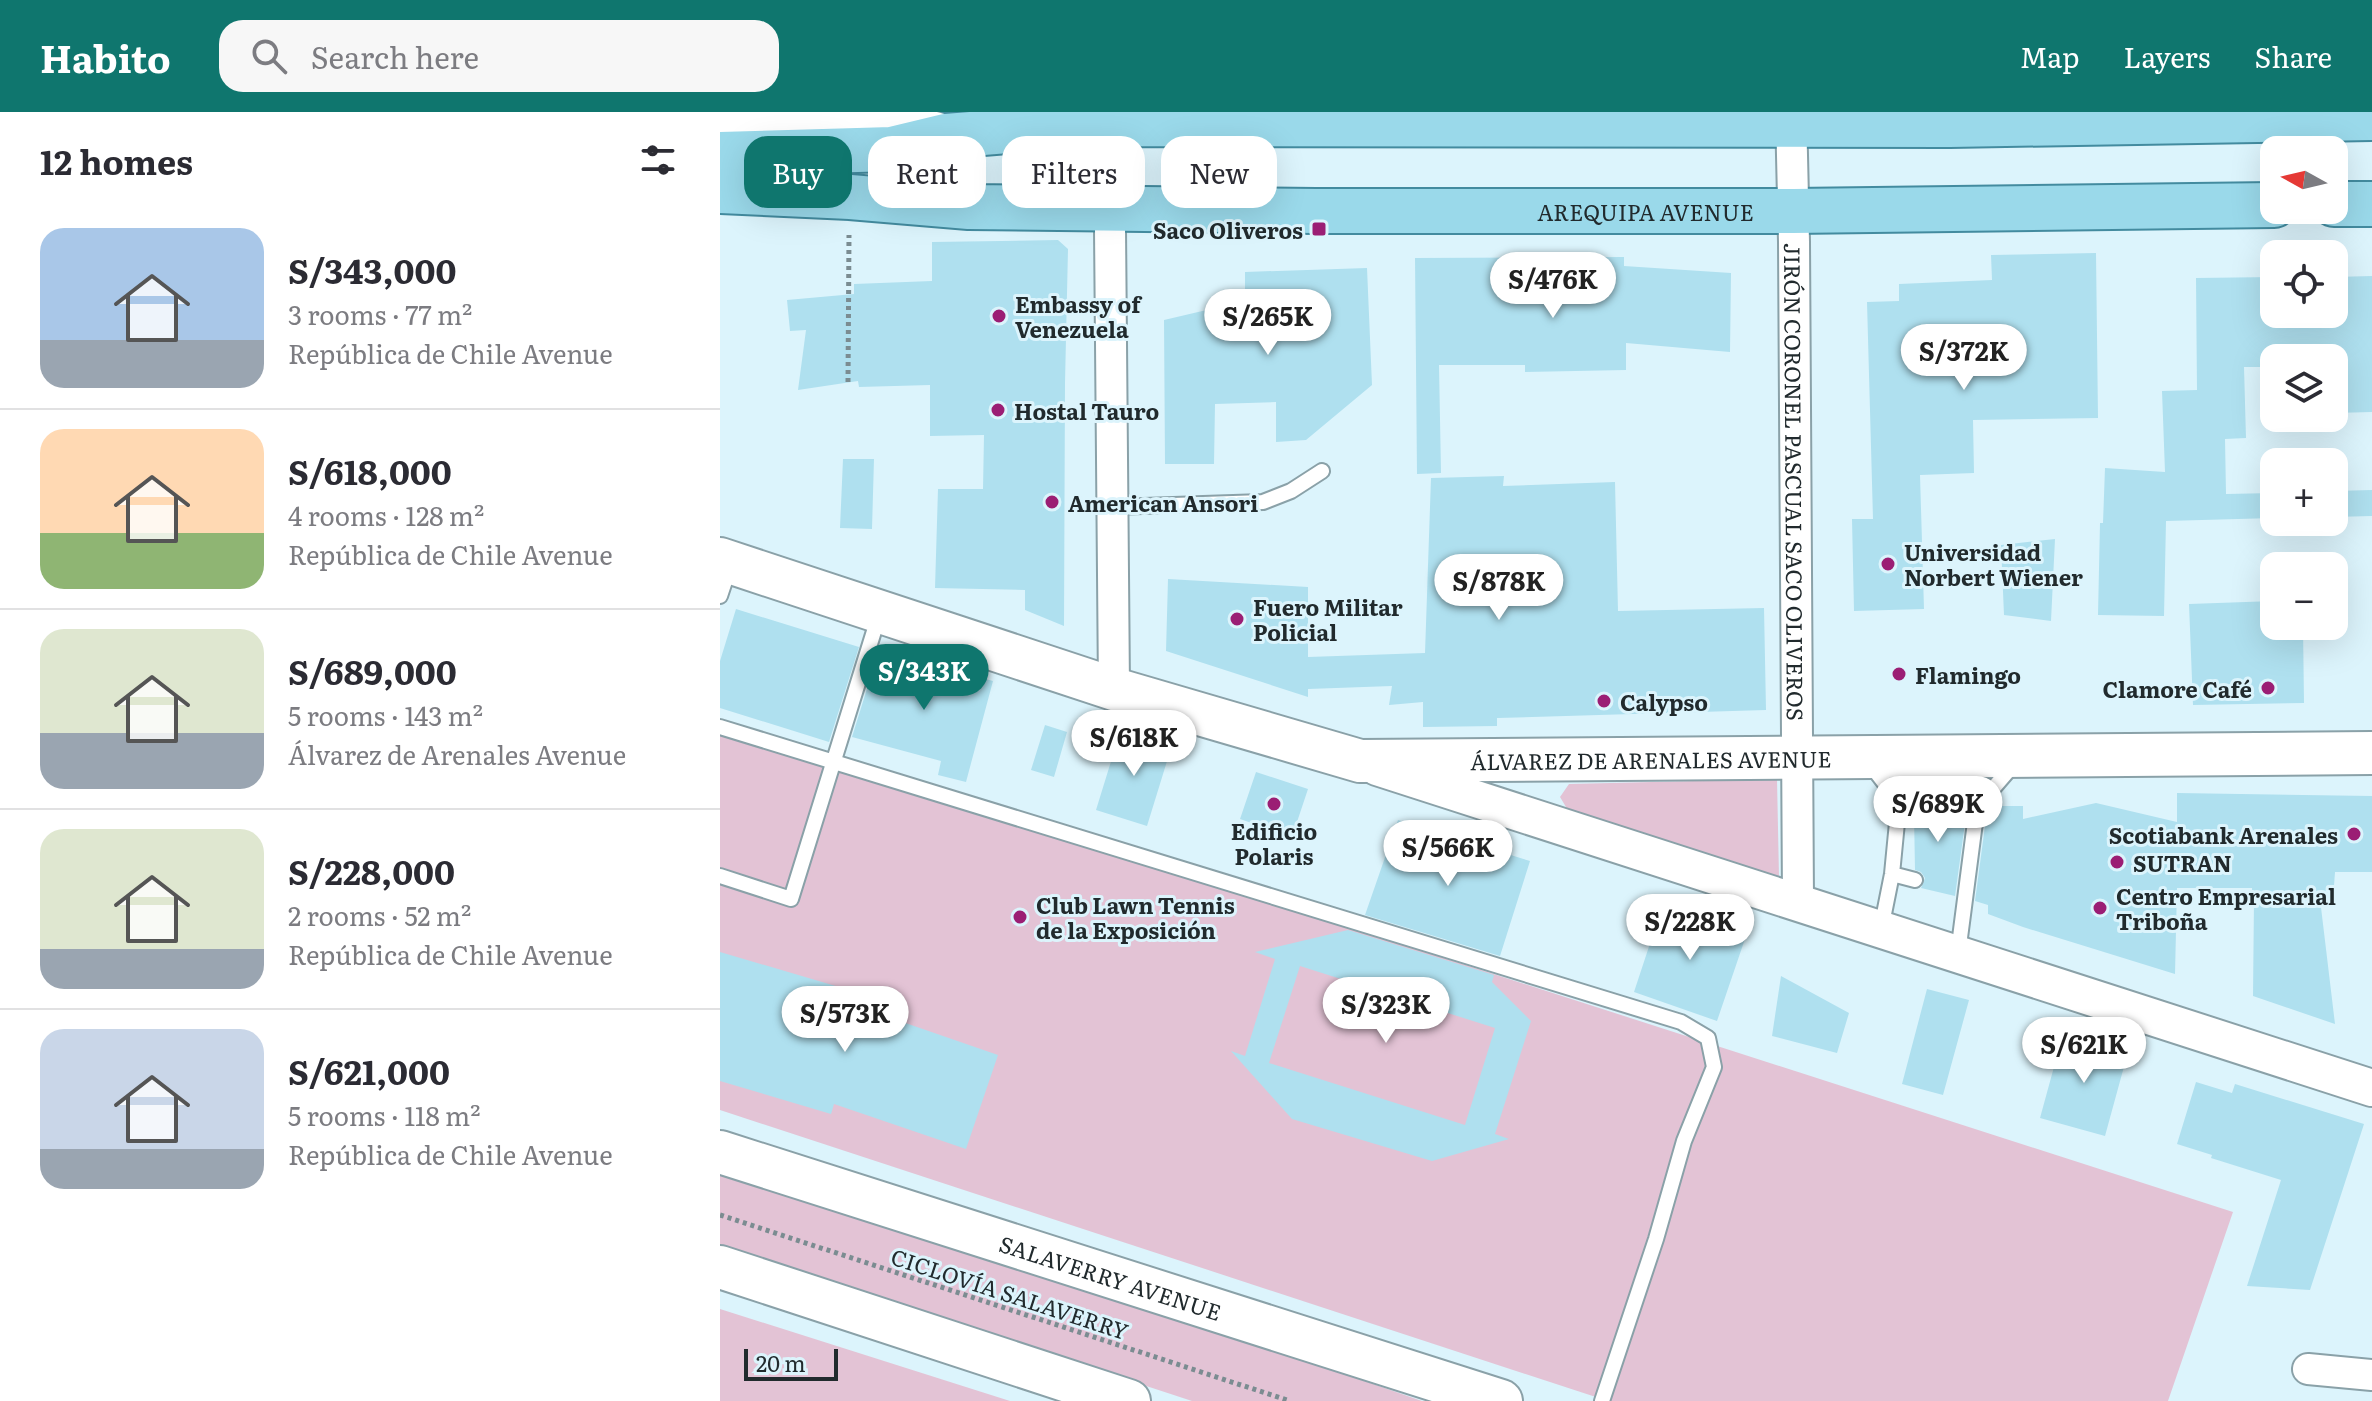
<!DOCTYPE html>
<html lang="en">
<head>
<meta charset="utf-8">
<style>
  :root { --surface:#fff; --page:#f7f7f7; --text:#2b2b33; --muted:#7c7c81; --line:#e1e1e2; --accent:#0f766e }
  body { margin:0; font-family:Literata,serif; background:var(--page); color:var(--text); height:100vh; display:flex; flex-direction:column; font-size:30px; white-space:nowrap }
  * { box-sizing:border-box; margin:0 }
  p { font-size:26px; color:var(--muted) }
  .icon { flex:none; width:44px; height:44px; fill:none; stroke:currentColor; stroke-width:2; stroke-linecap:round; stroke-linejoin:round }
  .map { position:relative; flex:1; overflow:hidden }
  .sheet { display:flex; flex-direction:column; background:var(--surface); width:720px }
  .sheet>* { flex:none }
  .hud { position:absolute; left:24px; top:24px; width:760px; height:72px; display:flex; gap:16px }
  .needle { width:52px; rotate:278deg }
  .fabs { position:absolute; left:1540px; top:24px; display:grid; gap:16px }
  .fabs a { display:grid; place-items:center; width:88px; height:88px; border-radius:16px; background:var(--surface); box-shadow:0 8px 32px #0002; font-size:40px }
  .scale { position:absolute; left:24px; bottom:20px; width:94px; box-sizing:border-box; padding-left:8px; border:4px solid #212a2d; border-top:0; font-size:22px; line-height:28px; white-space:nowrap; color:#212a2d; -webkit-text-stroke:6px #dcf4fc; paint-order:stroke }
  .price { position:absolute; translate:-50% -68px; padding:0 18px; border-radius:28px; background:#fff; color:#222; font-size:26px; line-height:52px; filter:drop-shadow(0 2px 4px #0008) }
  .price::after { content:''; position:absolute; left:50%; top:48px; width:24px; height:18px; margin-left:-12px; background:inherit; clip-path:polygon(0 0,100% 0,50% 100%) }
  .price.on { background:var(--accent); color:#fff }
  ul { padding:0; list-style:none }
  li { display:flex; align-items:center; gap:24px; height:200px; padding:0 40px }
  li+li { border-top:2px solid var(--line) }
  li span { display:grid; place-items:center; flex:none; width:224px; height:160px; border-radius:24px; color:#555 }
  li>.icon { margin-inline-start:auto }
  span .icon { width:96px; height:96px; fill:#fffc; stroke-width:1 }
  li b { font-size:34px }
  h2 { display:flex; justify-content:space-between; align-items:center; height:96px; padding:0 40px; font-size:34px }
  .tag { padding:0 28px; border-radius:24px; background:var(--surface); box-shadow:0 8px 32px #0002; font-size:28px; line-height:72px }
  .tag.on { background:var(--accent); color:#fff }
  header { display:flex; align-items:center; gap:48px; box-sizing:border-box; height:112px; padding:0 40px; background:var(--accent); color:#fff }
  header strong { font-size:38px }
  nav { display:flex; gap:44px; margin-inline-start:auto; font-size:28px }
  .search { width:560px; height:72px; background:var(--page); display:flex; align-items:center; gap:20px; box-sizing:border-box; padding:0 28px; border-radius:24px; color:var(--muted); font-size:30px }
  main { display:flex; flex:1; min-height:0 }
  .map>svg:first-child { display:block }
  .green { fill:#e3c3d5 }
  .building { fill:#afe0ef; fill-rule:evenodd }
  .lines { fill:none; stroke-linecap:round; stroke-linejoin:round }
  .service-casing { stroke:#8aa1a8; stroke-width:18 }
  .minor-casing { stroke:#8aa1a8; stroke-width:34 }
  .tertiary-casing { stroke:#8aa1a8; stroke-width:40 }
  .secondary-casing { stroke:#8aa1a8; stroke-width:46 }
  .primary-casing { stroke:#438b9f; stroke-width:48 }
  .path { stroke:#7b8c91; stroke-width:5; stroke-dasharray:4 4; stroke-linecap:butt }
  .service { stroke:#fff; stroke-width:14 }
  .minor { stroke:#fff; stroke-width:30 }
  .tertiary { stroke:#fff; stroke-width:36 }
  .secondary { stroke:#fff; stroke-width:42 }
  .primary { stroke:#9ad9ea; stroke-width:44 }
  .poi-dot { fill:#9b1e74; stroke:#dcf4fc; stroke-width:3 }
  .labels { text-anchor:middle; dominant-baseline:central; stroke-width:6; stroke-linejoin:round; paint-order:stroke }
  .street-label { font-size:22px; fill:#212a2d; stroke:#dcf4fc }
  .poi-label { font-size:22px; font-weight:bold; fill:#212a2d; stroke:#dcf4fc; text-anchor:start }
</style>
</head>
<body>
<header>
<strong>Habito</strong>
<div class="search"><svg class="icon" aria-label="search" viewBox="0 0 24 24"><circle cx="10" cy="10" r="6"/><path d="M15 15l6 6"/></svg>Search here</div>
<nav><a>Map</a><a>Layers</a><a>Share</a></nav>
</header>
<main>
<section class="sheet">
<h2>12 homes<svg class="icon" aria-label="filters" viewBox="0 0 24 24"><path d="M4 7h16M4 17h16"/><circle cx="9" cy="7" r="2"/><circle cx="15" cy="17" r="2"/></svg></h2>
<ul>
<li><span style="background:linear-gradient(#a9c7e8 70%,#9aa5b1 0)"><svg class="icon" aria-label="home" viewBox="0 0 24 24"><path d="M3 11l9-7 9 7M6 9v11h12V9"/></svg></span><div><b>S/343,000</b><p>3 rooms · 77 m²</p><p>República de Chile Avenue</p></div></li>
<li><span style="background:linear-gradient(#ffd9b3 65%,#8fb573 0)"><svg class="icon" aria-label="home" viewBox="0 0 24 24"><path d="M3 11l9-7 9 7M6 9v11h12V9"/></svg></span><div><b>S/618,000</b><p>4 rooms · 128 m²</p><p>República de Chile Avenue</p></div></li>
<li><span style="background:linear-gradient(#dfe7d0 65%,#9aa5b1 0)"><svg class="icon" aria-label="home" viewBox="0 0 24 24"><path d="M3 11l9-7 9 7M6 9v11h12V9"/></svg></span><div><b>S/689,000</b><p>5 rooms · 143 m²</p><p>Álvarez de Arenales Avenue</p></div></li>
<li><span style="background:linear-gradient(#dfe7d0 75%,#9aa5b1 0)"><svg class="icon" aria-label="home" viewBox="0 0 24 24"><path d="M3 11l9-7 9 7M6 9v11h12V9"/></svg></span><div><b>S/228,000</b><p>2 rooms · 52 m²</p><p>República de Chile Avenue</p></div></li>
<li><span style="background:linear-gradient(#c9d6e8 75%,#9aa5b1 0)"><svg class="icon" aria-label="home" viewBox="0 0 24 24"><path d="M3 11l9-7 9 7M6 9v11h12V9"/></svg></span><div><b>S/621,000</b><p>5 rooms · 118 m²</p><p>República de Chile Avenue</p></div></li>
</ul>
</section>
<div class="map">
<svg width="1652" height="1289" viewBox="0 0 1652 1289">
  <rect width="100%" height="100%" fill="#dcf4fc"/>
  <!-- green -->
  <path class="green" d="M0,613l1513,487 -65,189h-560l-888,-291z
    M1057,667l2,98 -210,-65 -9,-15 9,-13z
    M0,1062l627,201 75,26h-230l-472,-155z
    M0,1197l290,92h-290z"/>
  <!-- building -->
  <path class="building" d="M338,128l10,9 -3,134 -1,243 -39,-16v-20l-90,-2 3,-99h45l1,-54 -54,1v-51l-71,2 -1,-6 -60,9 8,-60 -16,1 -3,-31 67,-6v-10l78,-3v-39z
    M1376,141l2,165 -125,2 1,53 -54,2 4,134 -70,2 -2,-92h21l-6,-217 32,-1v-17l93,-4 -1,-25z
    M904,145v9l107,7 -1,79 -104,-9v27l-101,2v-7h-86l2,108 -24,1 -2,-216z
    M647,156l5,117 -66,55 -30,2v-40l-61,2 -1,60h-49l-1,-144 81,-19v-29z
    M1652,164v136l-38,1v-55h-60v9h-30l2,71 -21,1 1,55 48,-1v25l-108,3 -2,95 -66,-1 2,-92h3l2,-55 60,4 -3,-81 35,-1 -1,-112 78,-1v37h60v-37z
    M123,347h31l-2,70 -32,-1z
    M784,364l-1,10 112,-4 3,129 146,-3 2,102 -269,8v8l-74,1v-25l-34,3 3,-19 -84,3v8l-142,-46 2,-72 140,8v70l117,-4 6,-175z
    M1652,378v26l-38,1v-26z
    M1335,427l-4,82 -47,-6 -3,-70z
    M1554,489v25h29l1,77 -111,2 -4,-101z
    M16,497l123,38 -30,95 -109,-34v-47z
    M159,538l114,31 -27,101 -28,-7 3,-14 -89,-24z
    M325,613l22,7 -13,45 -23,-7z
    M401,617l51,16 -25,81 -51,-16z
    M536,660l52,17 -16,48 -52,-18z
    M1457,681l195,3v76h-37l-2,27h-13l15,125 -82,-28 1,-97h-2v-11h-75l-2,86 -152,-47 -35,-13v-9l-13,-4 12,-90 4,-5h32v13l73,-16 81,19z
    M1197,683l35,1 -6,7 1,7 7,5 12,1 -11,80 -34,-8 4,-10 -4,-6 -6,-2 -1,-56 7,-3 3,-6z
    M678,708l132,41 -30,95 -135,-41z
    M943,792l84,29 -30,88 -83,-29z
    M628,818l146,45 -2,7 39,39 -36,113 14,5 -77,22 -140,-42 -61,-68 14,5 30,-97 -20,-7zM580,854l195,62 -30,97 -196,-62z
    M0,840l146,43 -4,13 136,47 -32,94 -132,-45 -3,10 -111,-33z
    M1061,864l68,37 -12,40 -65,-17z
    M1207,877l42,11 -26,95 -41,-11z
    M1343,922l65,18 -23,84 -65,-18z
    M1476,970l36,11 3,-9 129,40 -54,166 -63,-4 34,-106 -70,-22 1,-3 -35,-11z"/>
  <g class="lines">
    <defs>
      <path id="service" d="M393,395l150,-5 28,-11 31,-20
        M0,484l10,-30
        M0,615l961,295 27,16 6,29 -30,74 -28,98 -54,162
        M1150,652l29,38 15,2
        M1236,693l21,2 38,-44
        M1172,762l23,6
        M0,764l71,23 88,-284
        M1161,817l11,-55 7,-72
        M1238,841l19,-146"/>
      <g id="minor">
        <path d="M389,0l5,577"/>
        <path id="s1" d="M1071,0l3,130 4,659"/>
        <path d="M1588,1257l64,6"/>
      </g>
      <path id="tertiary" d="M657,655l995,321"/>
      <g id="secondary">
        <path d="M0,12l175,-1 51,13"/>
        <path id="s2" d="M0,447l394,130 246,72 1012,-8"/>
        <path id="s3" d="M0,1040l781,249"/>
        <path d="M0,1155l409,134"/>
      </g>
      <g id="primary">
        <path d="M0,42l172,-5 54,-13 122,-10 73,-2 809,1 422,-7"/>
        <path id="s4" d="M0,79l130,6 119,10 347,4h477l481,-6"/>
        <path d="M1614,92h38"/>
      </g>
    </defs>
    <!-- service casing -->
    <use href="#service" class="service-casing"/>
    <!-- minor casing -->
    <use href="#minor" class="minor-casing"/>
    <!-- tertiary casing -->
    <use href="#tertiary" class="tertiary-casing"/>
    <!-- secondary casing -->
    <use href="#secondary" class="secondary-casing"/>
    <!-- primary casing -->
    <use href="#primary" class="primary-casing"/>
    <!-- path -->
    <path class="path" d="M128,270l1,-147
      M0,1103l570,186"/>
    <!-- service -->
    <use href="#service" class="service"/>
    <!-- minor -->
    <use href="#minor" class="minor"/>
    <!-- tertiary -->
    <use href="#tertiary" class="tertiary"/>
    <!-- secondary -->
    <use href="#secondary" class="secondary"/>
    <!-- primary -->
    <use href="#primary" class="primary"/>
  </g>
  <!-- markers -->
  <g class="poi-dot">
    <rect x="591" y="109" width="16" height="16" rx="4"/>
    <circle cx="279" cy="204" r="8"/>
    <circle cx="278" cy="298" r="8"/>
    <circle cx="332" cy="390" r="8"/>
    <circle cx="1168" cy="452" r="8"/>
    <circle cx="517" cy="507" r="8"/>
    <circle cx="1179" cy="562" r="8"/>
    <circle cx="1548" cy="576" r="8"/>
    <circle cx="884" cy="589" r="8"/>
    <circle cx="554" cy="692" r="8"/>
    <circle cx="1634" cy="722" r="8"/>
    <circle cx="1397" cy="750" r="8"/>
    <circle cx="1380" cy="796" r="8"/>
    <circle cx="300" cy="805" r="8"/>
  </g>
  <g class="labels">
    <!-- street labels -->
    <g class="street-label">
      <text stroke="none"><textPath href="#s4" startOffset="926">AREQUIPA AVENUE</textPath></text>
      <text stroke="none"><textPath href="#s1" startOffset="370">JIRÓN CORONEL PASCUAL SACO OLIVEROS</textPath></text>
      <text stroke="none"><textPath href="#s2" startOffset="962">ÁLVAREZ DE ARENALES AVENUE</textPath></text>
      <text stroke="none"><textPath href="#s3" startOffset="410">SALAVERRY AVENUE</textPath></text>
      <text transform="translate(290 1181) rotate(18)">CICLOVÍA SALAVERRY</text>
    </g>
    <!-- poi labels -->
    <g class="poi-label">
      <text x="583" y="117" text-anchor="end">Saco Oliveros</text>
      <text x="295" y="191">Embassy of<tspan x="295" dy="25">Venezuela</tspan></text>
      <text x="294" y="298">Hostal Tauro</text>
      <text x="348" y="390">American Ansori</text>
      <text x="1184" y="439">Universidad<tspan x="1184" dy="25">Norbert Wiener</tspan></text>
      <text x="533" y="494">Fuero Militar<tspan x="533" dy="25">Policial</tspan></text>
      <text x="1195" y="562">Flamingo</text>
      <text x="1532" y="576" text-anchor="end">Clamore Café</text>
      <text x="900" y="589">Calypso</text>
      <text x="554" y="718" text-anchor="middle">Edificio<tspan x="554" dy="25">Polaris</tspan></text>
      <text x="1618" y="722" text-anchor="end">Scotiabank Arenales</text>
      <text x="1413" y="750">SUTRAN</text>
      <text x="1396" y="783">Centro Empresarial<tspan x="1396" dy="25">Triboña</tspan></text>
      <text x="316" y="792">Club Lawn Tennis<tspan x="316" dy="25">de la Exposición</tspan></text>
    </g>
  </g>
</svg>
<div class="fabs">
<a><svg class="needle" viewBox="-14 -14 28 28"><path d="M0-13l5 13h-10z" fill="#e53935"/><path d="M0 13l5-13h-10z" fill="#7c7c81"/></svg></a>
<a><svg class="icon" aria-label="locate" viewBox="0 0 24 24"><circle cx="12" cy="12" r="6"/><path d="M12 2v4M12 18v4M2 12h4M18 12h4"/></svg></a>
<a><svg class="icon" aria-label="layers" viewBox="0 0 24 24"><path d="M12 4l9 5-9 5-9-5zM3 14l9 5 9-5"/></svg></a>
<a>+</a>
<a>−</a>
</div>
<div class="scale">20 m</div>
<b class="price" style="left:833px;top:208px">S/476K</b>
<b class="price" style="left:548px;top:245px">S/265K</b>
<b class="price" style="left:1244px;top:280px">S/372K</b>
<b class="price" style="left:779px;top:510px">S/878K</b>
<b class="price on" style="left:204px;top:600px">S/343K</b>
<b class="price" style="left:414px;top:666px">S/618K</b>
<b class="price" style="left:1218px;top:732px">S/689K</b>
<b class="price" style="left:728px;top:776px">S/566K</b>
<b class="price" style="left:970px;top:850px">S/228K</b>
<b class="price" style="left:666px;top:933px">S/323K</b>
<b class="price" style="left:125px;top:942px">S/573K</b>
<b class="price" style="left:1364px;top:973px">S/621K</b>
<div class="hud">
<a class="tag on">Buy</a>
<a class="tag">Rent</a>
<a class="tag">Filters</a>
<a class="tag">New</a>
</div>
</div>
</main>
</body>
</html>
